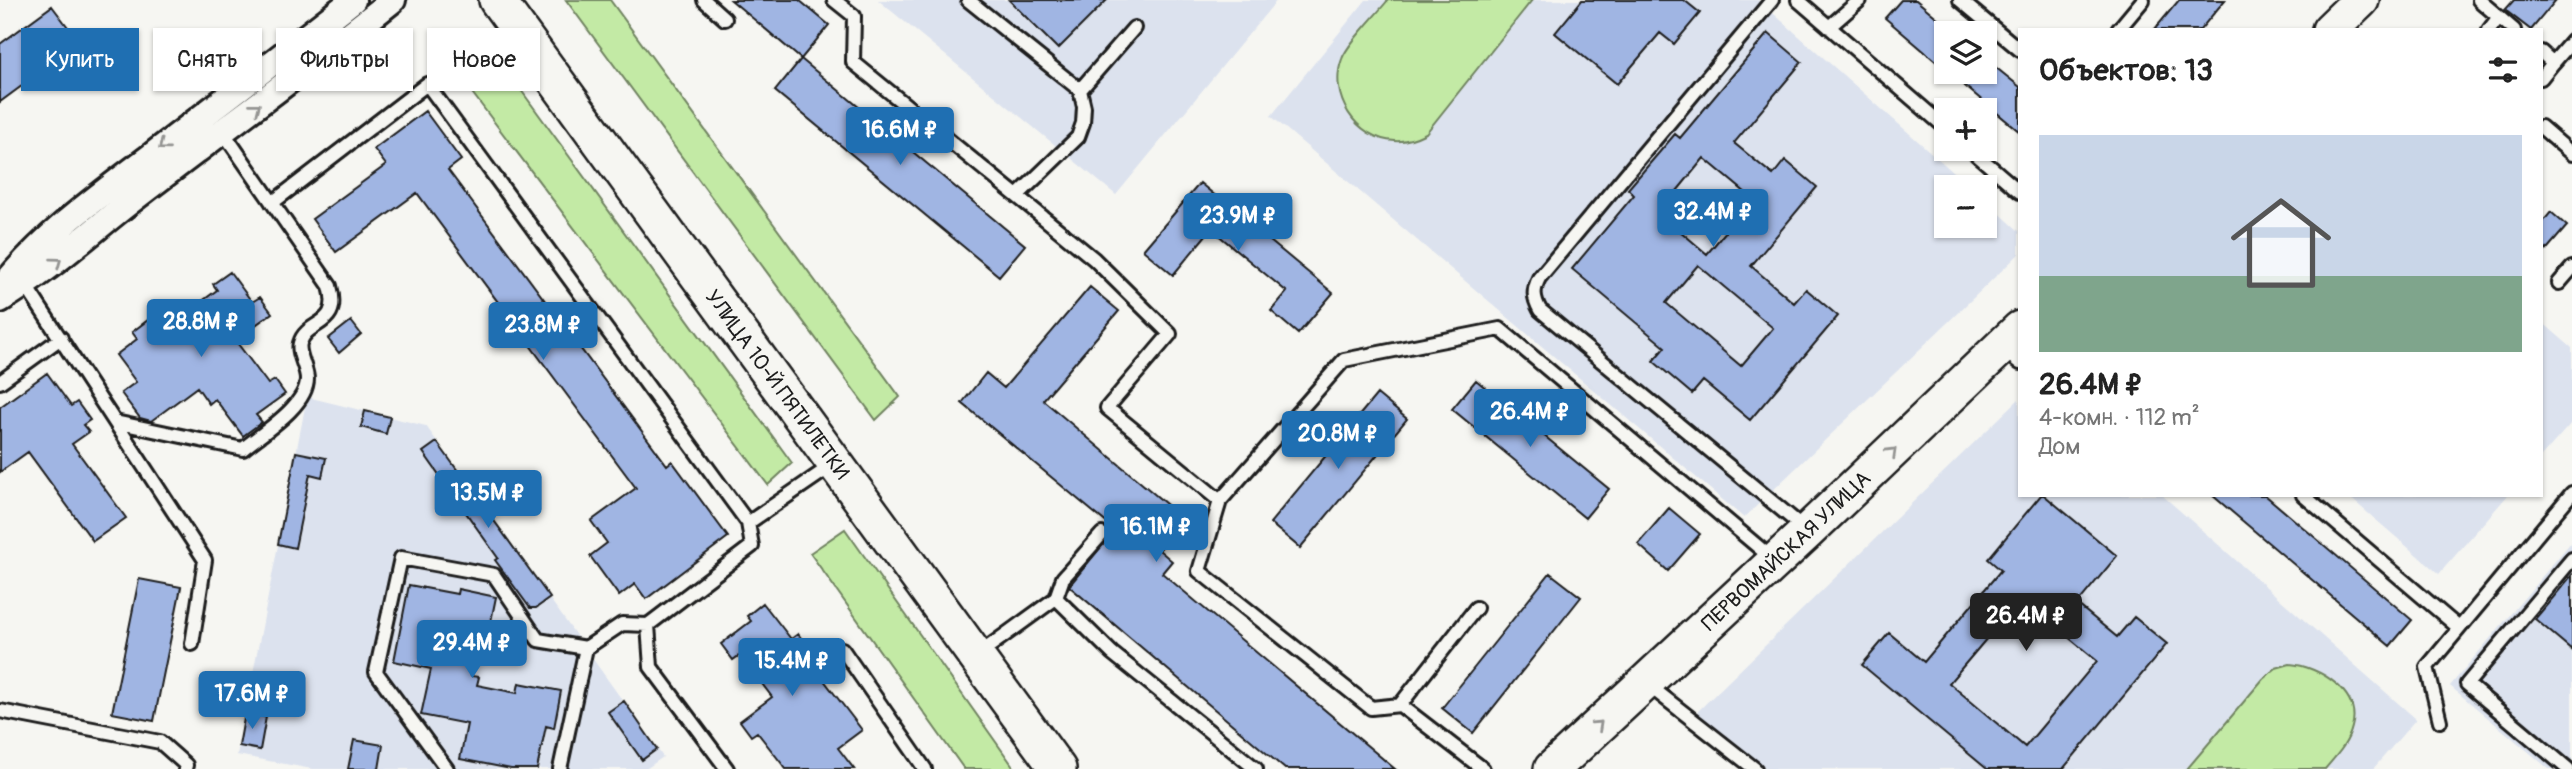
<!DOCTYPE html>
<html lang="ru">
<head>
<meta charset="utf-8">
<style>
  :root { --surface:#fff; --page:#f6f6f6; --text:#222; --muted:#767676; --line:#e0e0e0; --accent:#1f6fb2 }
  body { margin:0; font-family:Pangolin,sans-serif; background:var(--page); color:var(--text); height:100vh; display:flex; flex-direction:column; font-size:26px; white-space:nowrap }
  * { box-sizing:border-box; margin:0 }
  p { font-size:23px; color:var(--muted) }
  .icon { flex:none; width:38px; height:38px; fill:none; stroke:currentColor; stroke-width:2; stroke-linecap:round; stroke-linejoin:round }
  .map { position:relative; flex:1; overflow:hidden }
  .panel { position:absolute; left:2018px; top:28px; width:525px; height:469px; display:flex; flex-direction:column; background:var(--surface); border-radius:0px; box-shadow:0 2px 5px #0004 }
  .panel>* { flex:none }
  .guide { position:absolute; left:21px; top:28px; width:665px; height:63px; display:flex; gap:14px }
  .tools { position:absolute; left:1934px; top:21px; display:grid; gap:14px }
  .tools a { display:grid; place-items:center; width:63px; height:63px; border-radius:0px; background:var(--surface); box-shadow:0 2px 5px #0004; font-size:35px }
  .price { position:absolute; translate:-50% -60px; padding:0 16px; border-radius:7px; background:var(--accent); color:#fff; font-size:23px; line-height:46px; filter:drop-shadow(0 2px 4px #0008) }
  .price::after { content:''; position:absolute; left:50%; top:42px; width:21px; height:16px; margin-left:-10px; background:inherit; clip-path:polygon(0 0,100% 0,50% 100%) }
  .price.selected { background:#222; color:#fff }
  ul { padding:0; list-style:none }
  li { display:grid; align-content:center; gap:14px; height:371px; padding:0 21px }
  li+li { border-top:2px solid var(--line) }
  li span { display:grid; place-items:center; height:217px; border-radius:0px; color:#555 }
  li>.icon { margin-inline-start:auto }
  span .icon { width:126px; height:126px; fill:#fffc; stroke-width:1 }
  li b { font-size:30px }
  h2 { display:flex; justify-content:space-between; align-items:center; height:84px; padding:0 21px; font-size:30px }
  .tag { padding:0 24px; border-radius:0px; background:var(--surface); box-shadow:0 2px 5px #0004; font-size:24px; line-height:63px }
  .tag.selected { background:var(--accent); color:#fff }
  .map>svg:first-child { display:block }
  .built { fill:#dce2ee }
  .green { fill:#c3eaa5; stroke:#708360; stroke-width:2 }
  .building { fill:#a0b5e3; stroke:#1c1c1c; stroke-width:2; fill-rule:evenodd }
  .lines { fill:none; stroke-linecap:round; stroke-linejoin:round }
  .lane-casing { stroke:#1c1c1c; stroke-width:18 }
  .street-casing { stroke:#1c1c1c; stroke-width:30 }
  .secondary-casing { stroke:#1c1c1c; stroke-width:40 }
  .lane { stroke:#f6f6f2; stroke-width:12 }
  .street { stroke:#f6f6f2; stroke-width:24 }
  .secondary { stroke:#f6f6f2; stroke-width:35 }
  .oneway { stroke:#949492 }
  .labels { text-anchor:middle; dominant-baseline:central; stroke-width:5; stroke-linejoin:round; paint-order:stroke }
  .street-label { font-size:21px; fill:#1c1c1c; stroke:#f6f6f2 }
</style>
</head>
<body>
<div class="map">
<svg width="2572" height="769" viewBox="0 0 2572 769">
  <rect width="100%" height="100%" fill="#f6f6f2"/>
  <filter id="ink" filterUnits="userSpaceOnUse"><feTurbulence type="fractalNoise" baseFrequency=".0143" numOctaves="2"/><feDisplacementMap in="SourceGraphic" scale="14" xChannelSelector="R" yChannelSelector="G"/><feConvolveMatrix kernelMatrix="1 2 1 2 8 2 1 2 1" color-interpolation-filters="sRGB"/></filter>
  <g filter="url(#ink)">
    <!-- built -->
    <path class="built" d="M878,0h399l-161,195z
      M1366,0h392l212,187h-24v39h38l1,-26 34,31v23l-275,264 -473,-402z
      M2541,321l31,27v74l-31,35z
      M307,397l119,29 237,331 -17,12h-334l-75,-14z
      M2019,399l1,96h142l254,224 -43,50h-606l-71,-56z
      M2347,495h161l-69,79z
      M2572,541v228h-23l-99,-83z"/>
    <!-- green -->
    <path class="green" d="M566,0h44l290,397 -24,23z
      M1388,0h144l-106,133c-10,5 -20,9 -31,8 -39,-2 -67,-45 -53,-82 5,-15 35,-45 46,-59z
      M497,57l295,406 -24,22 -304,-403z
      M845,529l170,240h-51l-154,-216z
      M2290,664c28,2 72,28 62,63 -4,17 -16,29 -27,42h-138l76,-90 13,-11z"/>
    <!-- building -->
    <path class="building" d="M731,0h68l30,25 -28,34z
      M1009,0h98l-49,49z
      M1582,0h102l16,13 -26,31 -14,-11 -43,51 -62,-51z
      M1901,0h15l30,25v45l-61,-52z
      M2179,0h46l-25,30h-46z
      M2514,0h42l-25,30 -26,-20z
      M52,6l28,37 -80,59v-58z
      M1768,33l34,29 -68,81 39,32 12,-15 32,27 -66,79 43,37 12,-14 32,27 -88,104 -47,-39 -11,13 -39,-33 12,-14 -93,-78 62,-74 -6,-6 47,-55 5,4zM1704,158l49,41 -46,55 -48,-41zM1698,265l75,63 -32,38 -75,-63z
      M1984,58l36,29v45l-72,-60h36z
      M801,59l224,186 -26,31 -224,-185z
      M425,111l36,49 -13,10 219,295 5,-4 56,76 -82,62 -11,-15 -16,12 -29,-40 17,-13 -16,-22 45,-33 -219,-295 -81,59 -24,-33 74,-54 -12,-16z
      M1200,183l133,110 -35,41 -27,-23 16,-19 -76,-63 -38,46 -30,-25z
      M2551,212l16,14 -26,30v-32z
      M230,272l22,30 8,-5 12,16 -37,27 33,44 7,-4 10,14 -29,21 6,7 -19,14 -28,-37 -6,5 -12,-17 -46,34 -11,-3 -19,-25 15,-11 -20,-27 21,-16 -5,-7 20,-15 10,14 55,-41 -4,-6z
      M1090,287l29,24 -76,89 142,120 -26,30 13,11 -10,12 233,196h-110l-216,-183 46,-56 -153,-127 24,-30 18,15z
      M351,321l10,13 -22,19 -11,-14z
      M47,373l24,33 6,-4 13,18 -7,5 6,7 -17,12 54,74 -33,23 -65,-89 -28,20v-65z
      M1476,380l133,109 -24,29 -133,-109z
      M1377,394l30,25 -107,129 -30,-25z
      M365,411l25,6 -4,17 -25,-7z
      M437,442l113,156 -14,10h-6l-35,-48 3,-2 -75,-106z
      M296,452l30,6 -4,19 -12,-3 -15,74 -17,-4z
      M2041,495h3l73,61 -40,48 40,33 17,-20 33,27 -104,125h-76l-125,-104 27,-32 35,29 77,-92 -13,-11zM2021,598l76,63 -72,86 -76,-64z
      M2212,495h53l147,125 -22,26z
      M1669,508l31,26 -32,37 -30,-27z
      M1550,573l31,24 -108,136 -31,-25z
      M2572,575v75l-37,-31z
      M139,579l42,8 -27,134 -42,-8z
      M409,585l48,9 1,-5 38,8 -8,39 -9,-2 -8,42 8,1 -2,8 40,8 2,-10 42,8 -7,37 -8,-2 -9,43h-26l-51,-10 7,-35 -46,-9 10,-46 -37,-8z
      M763,603l28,36 7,-5 12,16 -6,4 58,76 -24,18 16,21h-68l-29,-37 -6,4 -11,-15 32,-24 -32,-42 -7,5 -12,-16 30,-23 -4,-5z
      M624,701l33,48 -15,11 -34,-48z
      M245,713l21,4 -6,33 -21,-4z
      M354,740l29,5 -4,24h-31z"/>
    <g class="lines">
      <defs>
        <path id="lane" d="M704,0l21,19
          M834,0l20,16 -1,46 241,197 76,75 -63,74 113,93 124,-141 156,-31 275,232
          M968,0l112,90 4,17 -1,16 -5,14 -61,59
          M1772,0l-233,278c-6,12 -6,19 1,32l265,219
          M1798,0l148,128
          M1960,0l60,50
          M2479,0l35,30
          M1829,27l31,-27
          M2118,30l25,-30
          M2489,30l10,-13
          M2541,52l12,11 19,-22
          M2541,78l12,-15
          M1080,90l54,-62
          M2541,127l31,27
          M1970,149l50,43
          M272,203l155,-119 321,439 86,-59
          M24,283l181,277 -13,84
          M2559,283l13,-15
          M2001,348l19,15
          M0,382l61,-44
          M115,422l128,27c19,-16 64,-43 64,-70 0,-11 -10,-26 -7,-36 7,-24 42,-15 30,-57l-109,-157
          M2303,495l156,133
          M1220,501l-21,70 172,137 29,-3 76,-97
          M1056,598l56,55 144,116
          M842,649l83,120
          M976,656l80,-58 7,-20 39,-44
          M1647,684l108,85
          M1400,705l83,64
          M0,711l160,31 26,23 -1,4
          M2440,721l-13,-54 145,-174
          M447,769l-71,-97 25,-114 93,17 44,65 48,8 36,-24 26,1
          M560,769l26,-121
          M727,769l-76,-102 -3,-42 104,-79 -4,-23
          M2568,769l-101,-85 105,-125"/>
        <path id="street" d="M0,290c41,-53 98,-94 151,-134 67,-52 135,-103 202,-156
          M0,300c47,-28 85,-63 127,-96 88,-68 179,-134 266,-204"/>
        <g id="secondary">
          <path id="s1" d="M497,0l561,769"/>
          <path d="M2330,30l31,-30"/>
          <path id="s2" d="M1552,769l256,-238 212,-202"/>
        </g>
      </defs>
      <!-- lane casing -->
      <use href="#lane" class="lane-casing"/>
      <!-- street casing -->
      <use href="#street" class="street-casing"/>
      <!-- secondary casing -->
      <use href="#secondary" class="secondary-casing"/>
      <!-- lane -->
      <use href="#lane" class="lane"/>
      <!-- street -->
      <use href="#street" class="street"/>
      <!-- secondary -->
      <use href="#secondary" class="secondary"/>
    </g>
    <!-- one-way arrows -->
    <defs><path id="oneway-chevron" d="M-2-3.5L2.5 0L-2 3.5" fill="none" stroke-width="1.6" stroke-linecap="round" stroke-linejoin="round" transform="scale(1.75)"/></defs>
    <g class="oneway">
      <use href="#oneway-chevron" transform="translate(256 107) rotate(-38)"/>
      <use href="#oneway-chevron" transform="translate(163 146) rotate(143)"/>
      <use href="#oneway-chevron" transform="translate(57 262) rotate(-36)"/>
      <use href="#oneway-chevron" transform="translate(1892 452) rotate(-44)"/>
      <use href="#oneway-chevron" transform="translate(1598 725) rotate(-43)"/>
    </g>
  </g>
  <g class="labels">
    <!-- street labels -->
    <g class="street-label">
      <text stroke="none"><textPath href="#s1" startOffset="476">УЛИЦА 10-Й ПЯТИЛЕТКИ</textPath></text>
      <text stroke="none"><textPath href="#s2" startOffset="320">ПЕРВОМАЙСКАЯ УЛИЦА</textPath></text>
    </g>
  </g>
</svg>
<div class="tools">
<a><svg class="icon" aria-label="layers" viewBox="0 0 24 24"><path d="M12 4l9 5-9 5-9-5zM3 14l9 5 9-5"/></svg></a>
<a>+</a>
<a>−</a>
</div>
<b class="price" style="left:900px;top:167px">16.6M ₽</b>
<b class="price" style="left:1713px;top:249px">32.4M ₽</b>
<b class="price" style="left:1238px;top:253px">23.9M ₽</b>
<b class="price" style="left:201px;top:359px">28.8M ₽</b>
<b class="price" style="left:543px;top:362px">23.8M ₽</b>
<b class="price" style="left:1530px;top:449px">26.4M ₽</b>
<b class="price" style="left:1338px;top:471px">20.8M ₽</b>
<b class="price" style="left:488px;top:530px">13.5M ₽</b>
<b class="price" style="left:1156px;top:564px">16.1M ₽</b>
<b class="price selected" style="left:2026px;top:653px">26.4M ₽</b>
<b class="price" style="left:472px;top:680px">29.4M ₽</b>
<b class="price" style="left:792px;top:698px">15.4M ₽</b>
<b class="price" style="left:252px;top:731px">17.6M ₽</b>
<div class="guide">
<a class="tag selected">Купить</a>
<a class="tag">Снять</a>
<a class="tag">Фильтры</a>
<a class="tag">Новое</a>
</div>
<section class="panel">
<h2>Объектов: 13<svg class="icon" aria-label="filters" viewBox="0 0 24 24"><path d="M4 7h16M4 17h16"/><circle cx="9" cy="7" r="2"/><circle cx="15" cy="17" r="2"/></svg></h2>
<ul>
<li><span style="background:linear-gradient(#c9d6e8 65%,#7fa58c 0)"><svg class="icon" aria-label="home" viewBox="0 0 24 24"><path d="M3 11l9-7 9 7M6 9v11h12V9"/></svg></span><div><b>26.4M ₽</b><p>4-комн. · 112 m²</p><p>Дом</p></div></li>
</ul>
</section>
</div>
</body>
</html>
